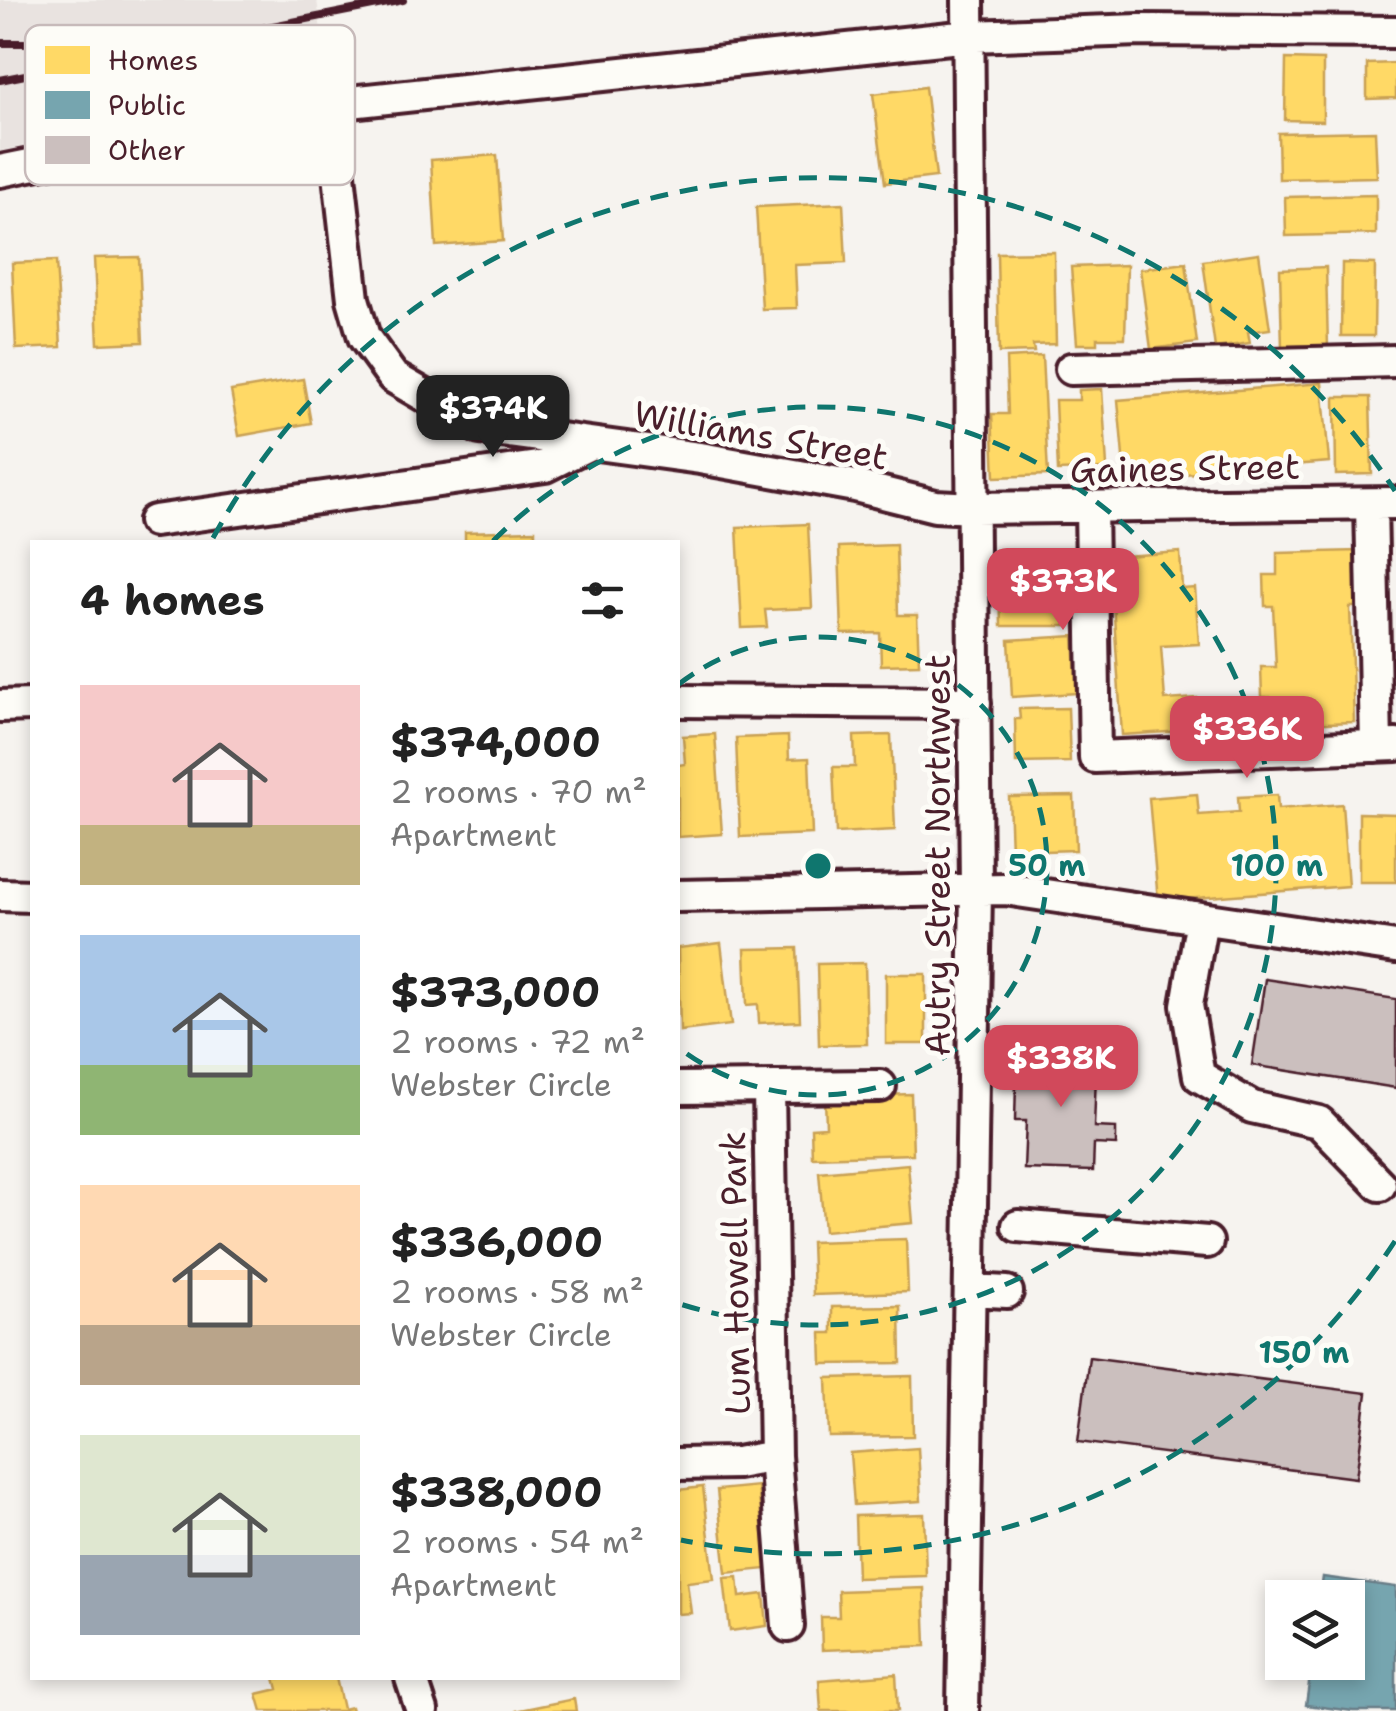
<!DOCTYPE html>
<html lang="en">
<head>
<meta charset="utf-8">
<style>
  :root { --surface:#fff; --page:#f2f2f2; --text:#222; --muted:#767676; --accent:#d1495b }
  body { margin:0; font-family:"Shantell Sans",sans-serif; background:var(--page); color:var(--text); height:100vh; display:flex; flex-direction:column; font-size:38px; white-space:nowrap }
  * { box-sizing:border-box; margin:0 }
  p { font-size:32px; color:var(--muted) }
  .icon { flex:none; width:55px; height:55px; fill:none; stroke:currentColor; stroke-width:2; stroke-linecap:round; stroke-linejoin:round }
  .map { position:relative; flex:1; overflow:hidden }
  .side { position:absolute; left:30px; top:540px; width:650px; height:1140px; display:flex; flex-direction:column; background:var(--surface); border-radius:0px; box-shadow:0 5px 15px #0003 }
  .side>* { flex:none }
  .buttons { position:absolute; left:1265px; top:1580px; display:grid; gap:20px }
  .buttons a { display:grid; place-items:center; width:100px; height:100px; border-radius:0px; background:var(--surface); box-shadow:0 5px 15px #0003; font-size:50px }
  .price { position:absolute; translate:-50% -85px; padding:0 22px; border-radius:20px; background:var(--accent); color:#fff; font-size:32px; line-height:65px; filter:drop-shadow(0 2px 5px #0008) }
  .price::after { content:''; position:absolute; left:50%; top:60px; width:30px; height:22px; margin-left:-15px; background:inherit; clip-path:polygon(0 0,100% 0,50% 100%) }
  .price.active { background:#222; color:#fff }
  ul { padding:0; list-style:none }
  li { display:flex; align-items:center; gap:30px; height:250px; padding:0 50px }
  li span { display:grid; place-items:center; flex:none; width:280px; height:200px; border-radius:0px; color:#555 }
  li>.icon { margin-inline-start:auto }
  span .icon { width:120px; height:120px; fill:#fffc; stroke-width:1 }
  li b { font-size:42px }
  h2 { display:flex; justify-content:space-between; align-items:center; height:120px; padding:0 50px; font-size:42px }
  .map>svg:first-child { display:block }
  .built { fill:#e9e3e0 }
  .homes { fill:#ffd966; stroke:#c9a154; stroke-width:2.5 }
  .public { fill:#76a5af; stroke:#697d87; stroke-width:2.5 }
  .building { fill:#cbbfbe; stroke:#4a1f2b; stroke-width:2.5 }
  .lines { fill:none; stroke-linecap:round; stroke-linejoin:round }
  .minor-casing { stroke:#4a1f2b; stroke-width:38 }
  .minor { stroke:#fdfcf7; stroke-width:30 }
  .rail { stroke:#4a1f2b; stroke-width:8 }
  .ring { fill:none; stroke:#0f766e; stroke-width:5; stroke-dasharray:18 12 }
  .labels { text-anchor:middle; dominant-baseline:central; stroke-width:10; stroke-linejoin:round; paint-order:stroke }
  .street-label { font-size:35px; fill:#4a1f2b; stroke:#fdfcf7 }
  .key { fill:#fdfcf7; stroke:#c7baba; stroke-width:2.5 }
  .key-label { font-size:28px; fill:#4a1f2b }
  .centre { fill:#0f766e; stroke:#fdfcf7; stroke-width:5 }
  .ring-label { font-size:30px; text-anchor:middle; font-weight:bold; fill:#0f766e; stroke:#fdfcf7; stroke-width:10; stroke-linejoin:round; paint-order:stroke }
</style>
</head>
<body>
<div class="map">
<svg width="1396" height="1711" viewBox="0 0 1396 1711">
  <rect width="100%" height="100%" fill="#f6f3ef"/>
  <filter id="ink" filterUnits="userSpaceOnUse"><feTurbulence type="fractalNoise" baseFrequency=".01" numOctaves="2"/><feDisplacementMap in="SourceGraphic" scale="20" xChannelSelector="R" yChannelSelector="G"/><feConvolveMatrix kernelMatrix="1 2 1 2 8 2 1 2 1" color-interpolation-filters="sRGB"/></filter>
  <g filter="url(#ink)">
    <!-- built -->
    <path class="built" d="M0,0h317l11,85 -328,66z"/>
    <!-- homes -->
    <path class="homes" d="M1286,59l37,1v61l-38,-1z
      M1396,63v35l-29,1v-35z
      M925,87l11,90 -51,6 -12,-89z
      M1375,131l2,46 -98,2 -1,-46z
      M497,155l6,86 -67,5 -5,-86z
      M1376,195v39l-90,2 -1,-39z
      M843,203l3,60 -51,2 2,43 -35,1 -6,-102z
      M1054,252l2,92 -23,1 1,7 -35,1 -2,-100z
      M1259,253l11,76 -22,3 2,11 -35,5 -12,-87z
      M139,257l4,85 -45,2 -4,-86z
      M56,261l5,86 -45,2 -4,-86z
      M1186,263l11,80 -46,6 -11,-80z
      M1342,263l33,1 -1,72h-33z
      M1127,265l-2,73h-28v6h-20l-6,-77z
      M1326,267l2,81 -46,1 -2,-80z
      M1042,356l6,119 -53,2 -3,-63h16l-2,-56z
      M303,379l8,44 -72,13 -8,-45z
      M1322,383l7,79 -204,17 -7,-79z
      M1102,389l5,77 -2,3 -47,2 -3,-71h24v-10z
      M1335,397h35l2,77 -36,1z
      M808,524l4,84 -47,2 2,17 -25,1 -5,-101z
      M535,530v12h-70v-10z
      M896,545l2,70h19l2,49 -38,1 -1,-32 -38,1 -3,-87z
      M1358,551l2,56h-10l4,115 -83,3 -1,-28h-8l-1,-30h15l-3,-61h-8l-1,-31h13v-22z
      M1180,552l2,37 13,-1 4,56 -38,2 4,54 32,-2 2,32 -77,5 -12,-178z
      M1072,556l1,50h-7v20h-65l-1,-39 33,-1v-9h4l-4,-20z
      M1074,636l3,57 -65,4 -3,-57z
      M1068,708l2,54 -54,1 -1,-44h5l-1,-10z
      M715,734l7,100 -44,3v-72l7,-1 -2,-28z
      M891,735l4,95 -59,3 -3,-66h22l-1,-31z
      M788,736l1,23 20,-1 3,76 -72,3 -4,-99z
      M1197,794l2,21 40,-3 -1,-15 39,-2 1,14 64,-5 6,82 -190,15 -9,-103z
      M1074,796l2,54 -65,2 -2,-55z
      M1359,813l37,1v68h-37z
      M721,943l10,82 -51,6 -2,-83z
      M797,948l3,73 -41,2 -1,-19 -11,1 -2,-56z
      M865,963l2,81 -48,1 -2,-81z
      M886,974h40v70h-40z
      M911,1094l2,60 -101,3 -1,-29 15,-1 -1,-30z
      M908,1164l5,59 -89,8 -5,-59z
      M906,1239l2,53 -95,3 -2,-53z
      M900,1306l1,57 -79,1 -1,-31h11v-26z
      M912,1376l1,60 -84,1 -2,-59z
      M918,1448l3,53 -67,4 -4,-52z
      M758,1486l9,83 -41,4 -9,-83z
      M703,1487l11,92 -27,3 4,31 -13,1v-124z
      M924,1514l2,62 -69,2 -2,-62z
      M738,1577l2,20 24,-3 3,32 -37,5 -6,-53z
      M924,1588l2,58 -104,4 -1,-33h18l-1,-26z
      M896,1674l2,37h-77l-2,-31z
      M275,1678h61l7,31 8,-2 1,4h-90l-5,-17 21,-5z
      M574,1699l2,12h-61z"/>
    <!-- public -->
    <path class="public" d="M1323,1577l73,10v124h-43l-47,-6 6,-43h36v-64h-28z"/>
    <!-- building -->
    <path class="building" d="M1265,979l131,20v89l-144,-23z
      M1029,1046l68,3 -3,78 22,1v17l-22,-1 -1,27 -69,-2 2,-48h-11l1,-39 12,1z
      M1089,1357l278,36 -11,85 -278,-36z"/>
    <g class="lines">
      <defs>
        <path id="minor" d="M331,104l22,195 11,38 29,40 87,51 220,30 155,28 80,20 39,2 422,-5
          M0,171l331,-67 638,-68 171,-6 256,2
          M1071,369l325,-8
          M1371,504l5,242
          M1091,507l4,250 301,-12
          M154,521l391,-55 44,-22
          M678,701l297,2
          M0,706l32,-1
          M0,895l32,1
          M678,896l327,-7 391,58
          M1202,919l-15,86 12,71 53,31 67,15 61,63
          M678,1088l202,-2
          M769,1089l6,367 13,170
          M1018,1226l189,16
          M970,1290l37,2
          M678,1464l59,-1 38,-7
          M411,1678l11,33
          M963,1711l13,-822 -8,-889"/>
      </defs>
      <!-- minor casing -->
      <use href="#minor" class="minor-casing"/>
      <!-- minor -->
      <use href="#minor" class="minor"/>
      <!-- rail -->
      <path class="rail" d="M0,43h81l72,-5
        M0,80l403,-80"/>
    </g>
  </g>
  <!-- distance rings -->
  <g class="ring">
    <path d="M679 684A229 229 0 1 1 679 1048"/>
    <path d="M493 541A459 459 0 1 1 680 1304"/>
    <path d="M1395 1241A688 688 0 0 1 681 1540M213 538A688 688 0 0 1 1395 491"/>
  </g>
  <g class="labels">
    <!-- street labels -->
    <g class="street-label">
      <text transform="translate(761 435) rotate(10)">Williams Street</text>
      <text transform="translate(1185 468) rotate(-1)">Gaines Street</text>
      <text transform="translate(937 855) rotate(-90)">Autry Street Northwest</text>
      <text transform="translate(735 1273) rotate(-91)">Lum Howell Park</text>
    </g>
  </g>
  <!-- legend -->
  <rect x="25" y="25" width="330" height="160" rx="15" class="key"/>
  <rect x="45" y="46" width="45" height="28" fill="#ffd966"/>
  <rect x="45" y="91" width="45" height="28" fill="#76a5af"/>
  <rect x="45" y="136" width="45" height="28" fill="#cbbfbe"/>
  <g class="key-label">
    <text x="108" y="70">Homes</text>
    <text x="108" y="115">Public</text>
    <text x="108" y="160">Other</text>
  </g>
  <circle cx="818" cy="866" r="15" class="centre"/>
  <g class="ring-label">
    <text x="1047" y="876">50 m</text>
    <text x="1277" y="876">100 m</text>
    <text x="1304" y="1363">150 m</text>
  </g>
</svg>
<div class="buttons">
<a><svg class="icon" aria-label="layers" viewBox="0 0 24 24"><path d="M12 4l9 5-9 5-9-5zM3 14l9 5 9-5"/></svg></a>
</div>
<b class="price active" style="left:493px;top:460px">$374K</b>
<b class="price" style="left:1063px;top:633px">$373K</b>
<b class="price" style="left:1247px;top:781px">$336K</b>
<b class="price" style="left:1061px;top:1110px">$338K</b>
<section class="side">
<h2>4 homes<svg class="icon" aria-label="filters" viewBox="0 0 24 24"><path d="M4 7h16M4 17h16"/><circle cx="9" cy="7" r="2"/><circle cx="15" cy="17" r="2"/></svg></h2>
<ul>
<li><span style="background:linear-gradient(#f6c9c9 70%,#c2b280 0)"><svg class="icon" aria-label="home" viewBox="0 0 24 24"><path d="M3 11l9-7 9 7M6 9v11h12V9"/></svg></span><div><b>$374,000</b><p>2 rooms · 70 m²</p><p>Apartment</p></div></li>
<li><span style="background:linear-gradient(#a9c7e8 65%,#8fb573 0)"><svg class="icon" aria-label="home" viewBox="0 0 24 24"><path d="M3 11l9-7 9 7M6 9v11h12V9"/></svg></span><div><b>$373,000</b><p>2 rooms · 72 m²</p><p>Webster Circle</p></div></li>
<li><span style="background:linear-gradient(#ffd9b3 70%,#b9a48a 0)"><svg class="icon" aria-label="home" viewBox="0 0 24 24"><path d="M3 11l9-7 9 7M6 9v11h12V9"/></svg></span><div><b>$336,000</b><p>2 rooms · 58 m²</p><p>Webster Circle</p></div></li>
<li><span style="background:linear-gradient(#dfe7d0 60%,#9aa5b1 0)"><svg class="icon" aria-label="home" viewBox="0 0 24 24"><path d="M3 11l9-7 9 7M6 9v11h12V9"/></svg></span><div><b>$338,000</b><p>2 rooms · 54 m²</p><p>Apartment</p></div></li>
</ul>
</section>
</div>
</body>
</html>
